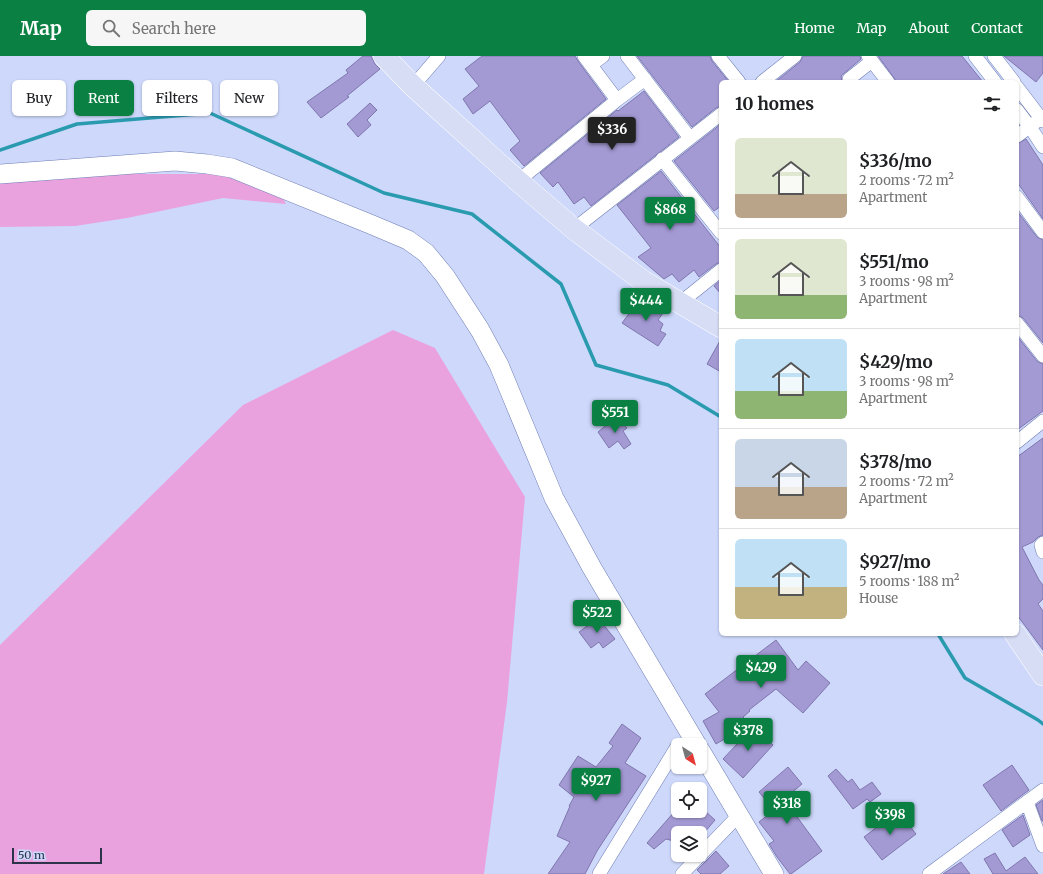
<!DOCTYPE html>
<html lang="en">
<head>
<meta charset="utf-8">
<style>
  :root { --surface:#fff; --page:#f6f6f6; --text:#202124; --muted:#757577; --line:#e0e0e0; --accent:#0b8043 }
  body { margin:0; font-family:Merriweather,serif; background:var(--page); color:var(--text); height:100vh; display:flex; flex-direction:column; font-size:15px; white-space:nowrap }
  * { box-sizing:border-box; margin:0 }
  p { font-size:13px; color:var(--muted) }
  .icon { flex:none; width:22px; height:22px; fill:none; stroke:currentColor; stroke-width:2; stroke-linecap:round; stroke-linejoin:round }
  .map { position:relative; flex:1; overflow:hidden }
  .panel { position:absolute; left:719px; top:24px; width:300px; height:556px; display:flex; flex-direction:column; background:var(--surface); border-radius:6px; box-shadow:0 1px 3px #0004 }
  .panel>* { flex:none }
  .hud { position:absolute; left:12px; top:24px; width:380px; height:36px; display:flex; gap:8px }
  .needle { width:26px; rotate:144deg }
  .controls { position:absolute; left:671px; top:682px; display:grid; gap:8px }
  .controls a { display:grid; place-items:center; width:36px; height:36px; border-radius:6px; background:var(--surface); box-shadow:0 1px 3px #0004; font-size:20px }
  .scale { position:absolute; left:12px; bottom:10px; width:90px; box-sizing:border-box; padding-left:4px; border:2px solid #2c334a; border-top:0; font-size:11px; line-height:14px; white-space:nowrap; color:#2c334a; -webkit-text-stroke:3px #cdd8fb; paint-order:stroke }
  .price { position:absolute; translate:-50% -34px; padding:0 9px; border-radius:4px; background:var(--accent); color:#fff; font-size:13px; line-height:26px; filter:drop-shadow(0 1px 2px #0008) }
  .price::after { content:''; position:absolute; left:50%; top:24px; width:12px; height:9px; margin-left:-6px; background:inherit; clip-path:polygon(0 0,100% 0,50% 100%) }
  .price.active { background:#222; color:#fff }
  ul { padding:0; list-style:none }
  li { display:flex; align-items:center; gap:12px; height:100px; padding:0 16px }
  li+li { border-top:1px solid var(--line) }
  li span { display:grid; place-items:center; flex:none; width:112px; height:80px; border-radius:6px; color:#555 }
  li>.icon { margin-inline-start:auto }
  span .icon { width:48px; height:48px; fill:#fffc; stroke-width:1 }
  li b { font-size:17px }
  h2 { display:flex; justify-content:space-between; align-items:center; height:48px; padding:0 16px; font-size:17px }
  .tag { padding:0 14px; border-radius:6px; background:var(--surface); box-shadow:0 1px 3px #0004; font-size:14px; line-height:36px }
  .tag.active { background:var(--accent); color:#fff }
  header { display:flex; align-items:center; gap:24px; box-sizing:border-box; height:56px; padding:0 20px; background:var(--accent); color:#fff }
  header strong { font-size:19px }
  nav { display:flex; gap:22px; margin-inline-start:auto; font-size:14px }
  .search { width:280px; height:36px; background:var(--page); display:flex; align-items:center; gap:10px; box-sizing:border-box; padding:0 14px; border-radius:6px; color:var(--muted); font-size:15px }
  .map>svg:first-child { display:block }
  .green { fill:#eaa2df }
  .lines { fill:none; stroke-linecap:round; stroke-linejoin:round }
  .stream { stroke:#2a9baf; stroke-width:3.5 }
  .building { fill:#a39ad4; stroke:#8076ae }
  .minor-casing { stroke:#6f7eb4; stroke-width:14 }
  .secondary-casing { stroke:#6f7eb4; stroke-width:20 }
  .primary-casing { stroke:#fff; stroke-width:22 }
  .minor { stroke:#fff; stroke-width:13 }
  .secondary { stroke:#fff; stroke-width:19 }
  .primary { stroke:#d6ddf5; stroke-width:21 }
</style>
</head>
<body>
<header>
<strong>Map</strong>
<div class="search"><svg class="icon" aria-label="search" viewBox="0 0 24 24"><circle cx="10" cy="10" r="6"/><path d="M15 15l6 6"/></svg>Search here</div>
<nav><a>Home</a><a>Map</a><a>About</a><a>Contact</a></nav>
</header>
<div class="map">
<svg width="1043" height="818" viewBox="0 0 1043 818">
  <rect width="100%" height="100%" fill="#cdd8fb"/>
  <!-- green -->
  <path class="green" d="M113,118h107l63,24 3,6 -63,-6 -96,20 -52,8 -75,1v-44z
    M393,274l42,18 90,149 -18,205 -23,172h-484v-229l243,-240z"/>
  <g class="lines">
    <!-- stream -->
    <path class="stream" d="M0,94l77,-26 133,-11 174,80 88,21 89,70 35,81 72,20 53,32
      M938,578l27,44 73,42 5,4"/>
  </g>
  <!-- building -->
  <path class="building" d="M363,0h8l4,8 5,5 -33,27 2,1 -28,21 -14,-16 41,-29 -2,-3z
    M482,0h93l3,5 28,38 -82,67 -14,-16 10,-9 -30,-40 -17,13 -10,-15 16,-13 -14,-17z
    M637,0h73l2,5 17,21h-8v24l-5,2 -24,19z
    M803,0h57l1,3 -20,17 1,6h-67l25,-20z
    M878,0h84l21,26h-86z
    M1004,0h39v17l-7,9z
    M644,35l35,46 -88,69 -7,-9 -10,7 -16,-22 -5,5 -13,-14 77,-63 1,1z
    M370,47l7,7 -10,10 4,5 -13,12 -11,-13z
    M721,68v82l-7,5 -40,-50z
    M1026,83l17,26v54l-26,-37v-38z
    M661,115l60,77v14l-5,2 -17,13 -5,-7 -15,12 -7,-8 -8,5 -26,-22 13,-9 -34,-43z
    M1017,155l20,26 6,3v103l-20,-25 -6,-3z
    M721,224v14l-7,-8z
    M641,242l22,15 -5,7 5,4 -3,7 6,3 -8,12 -36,-23z
    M1017,280l20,25 6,3v47l-26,19z
    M721,283v33l-14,-8z
    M617,360l10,12 -4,3 8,13 -7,5 -6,-8 -9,7 -11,-16z
    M1043,382v97l-5,2 -5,5 -11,5 17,33 4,5v14l-5,5 5,7v39l-26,-35v-158z
    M598,562l17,21 -12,9 -4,-6 -8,6 -12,-16z
    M776,584l22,30 8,-9 24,22 -27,30 -27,-24 -27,21 1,1 -7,6 7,7 -34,20 -13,-23 16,-9 -14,-18z
    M622,668l19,14 -16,25 21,13 -49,75 -12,23h-37l22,-32 -13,-6 13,-30h-1l5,-9 -15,-12 19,-29 18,11 17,-21 -4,-3z
    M753,671l20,18 -30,33 -20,-19z
    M1012,709l17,25 -28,21 -18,-26z
    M788,711l14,17 -18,15 38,52 -31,23h-1l-13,-17 -8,-13 5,-3 -15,-19 15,-12 -15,-18z
    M836,713l12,13 4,-3 8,11 12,-8 9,12 -11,8 -3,-3 -14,10 -25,-33z
    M1043,744v21h-1l-6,-16z
    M675,755h30l10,9 -11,13h-4l5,6 -5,5v-11h-22v9l-12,-3 -12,10 -7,-6z
    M898,755l18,23 -34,26 -18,-23z
    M1023,759l7,20 -17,12 -11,-17z
    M716,795l13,15 -9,8h-19l-4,-4z
    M995,797l11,18 19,-14 13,17h-45l-9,-15z
    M961,806l9,12h-27z"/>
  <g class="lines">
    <defs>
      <path id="minor" d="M584,0l33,44
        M627,0l63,82
        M718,0l21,26
        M868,0l20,26
        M975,0l20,26
        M994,0l20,26
        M591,9l12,-9
        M762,26l33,-26
        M851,26l-2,-3 23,-18
        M413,30l26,-30
        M1017,31l26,34
        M1017,54l13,17 13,20
        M1017,80l19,-14
        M662,103l59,74
        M518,125l99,-81 28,-21
        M1017,141l26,35
        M574,173l147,-115
        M680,247l41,-33
        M1017,267l26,33
        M1017,386l26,-21
        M1043,487l-2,2 2,7
        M1027,746l16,44
        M599,818l79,-129
        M682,818l57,-59
        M929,818l114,-84"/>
      <path id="secondary" d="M0,118l175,-13 32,3 25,4 138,56 38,16 18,13 19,23 35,54 19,35 55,133 38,70 105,177
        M700,694l74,124"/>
      <path id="primary" d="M384,0l29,30 105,95 56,48 69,52 78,46
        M1015,578l28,41"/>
    </defs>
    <!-- minor casing -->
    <use href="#minor" class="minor-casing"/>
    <!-- secondary casing -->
    <use href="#secondary" class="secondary-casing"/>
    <!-- primary casing -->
    <use href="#primary" class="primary-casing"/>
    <!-- minor -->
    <use href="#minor" class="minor"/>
    <!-- secondary -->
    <use href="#secondary" class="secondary"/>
    <!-- primary -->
    <use href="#primary" class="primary"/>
  </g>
</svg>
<div class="controls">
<a><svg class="needle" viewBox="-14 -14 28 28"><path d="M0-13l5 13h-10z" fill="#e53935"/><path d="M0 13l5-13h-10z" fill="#757577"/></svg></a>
<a><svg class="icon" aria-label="locate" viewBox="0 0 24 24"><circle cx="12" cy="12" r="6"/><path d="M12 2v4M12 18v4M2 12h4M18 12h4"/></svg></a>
<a><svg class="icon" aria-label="layers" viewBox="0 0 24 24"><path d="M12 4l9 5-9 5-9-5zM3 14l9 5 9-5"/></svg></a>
</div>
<div class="scale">50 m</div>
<b class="price active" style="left:612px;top:95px">$336</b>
<b class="price" style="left:670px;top:175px">$868</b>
<b class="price" style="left:646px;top:266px">$444</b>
<b class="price" style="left:615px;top:378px">$551</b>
<b class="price" style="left:597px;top:578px">$522</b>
<b class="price" style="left:761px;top:633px">$429</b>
<b class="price" style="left:748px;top:696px">$378</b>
<b class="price" style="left:596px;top:746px">$927</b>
<b class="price" style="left:787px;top:769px">$318</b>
<b class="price" style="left:890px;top:780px">$398</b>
<div class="hud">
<a class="tag">Buy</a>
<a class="tag active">Rent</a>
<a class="tag">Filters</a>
<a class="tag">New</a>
</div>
<section class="panel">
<h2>10 homes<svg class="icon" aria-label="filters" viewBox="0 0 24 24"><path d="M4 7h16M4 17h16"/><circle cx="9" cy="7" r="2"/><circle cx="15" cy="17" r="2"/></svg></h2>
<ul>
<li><span style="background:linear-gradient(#dfe7d0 70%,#b9a48a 0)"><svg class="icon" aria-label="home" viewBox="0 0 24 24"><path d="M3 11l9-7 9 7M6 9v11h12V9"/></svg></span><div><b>$336/mo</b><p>2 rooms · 72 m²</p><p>Apartment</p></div></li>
<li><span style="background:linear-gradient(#dfe7d0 70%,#8fb573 0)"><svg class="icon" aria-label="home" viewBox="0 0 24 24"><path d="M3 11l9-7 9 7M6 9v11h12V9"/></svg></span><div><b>$551/mo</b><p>3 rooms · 98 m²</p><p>Apartment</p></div></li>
<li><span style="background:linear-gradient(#bfe0f5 65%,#8fb573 0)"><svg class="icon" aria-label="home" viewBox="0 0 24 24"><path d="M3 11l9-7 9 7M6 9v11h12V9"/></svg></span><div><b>$429/mo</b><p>3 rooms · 98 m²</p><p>Apartment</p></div></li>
<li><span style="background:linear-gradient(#c9d6e8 60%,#b9a48a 0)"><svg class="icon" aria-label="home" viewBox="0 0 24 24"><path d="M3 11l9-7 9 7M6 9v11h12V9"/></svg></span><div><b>$378/mo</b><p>2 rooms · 72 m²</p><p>Apartment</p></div></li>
<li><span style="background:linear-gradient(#bfe0f5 60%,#c2b280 0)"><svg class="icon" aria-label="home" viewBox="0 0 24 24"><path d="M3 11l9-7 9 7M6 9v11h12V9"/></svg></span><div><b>$927/mo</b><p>5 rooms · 188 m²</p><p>House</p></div></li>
</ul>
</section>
</div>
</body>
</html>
